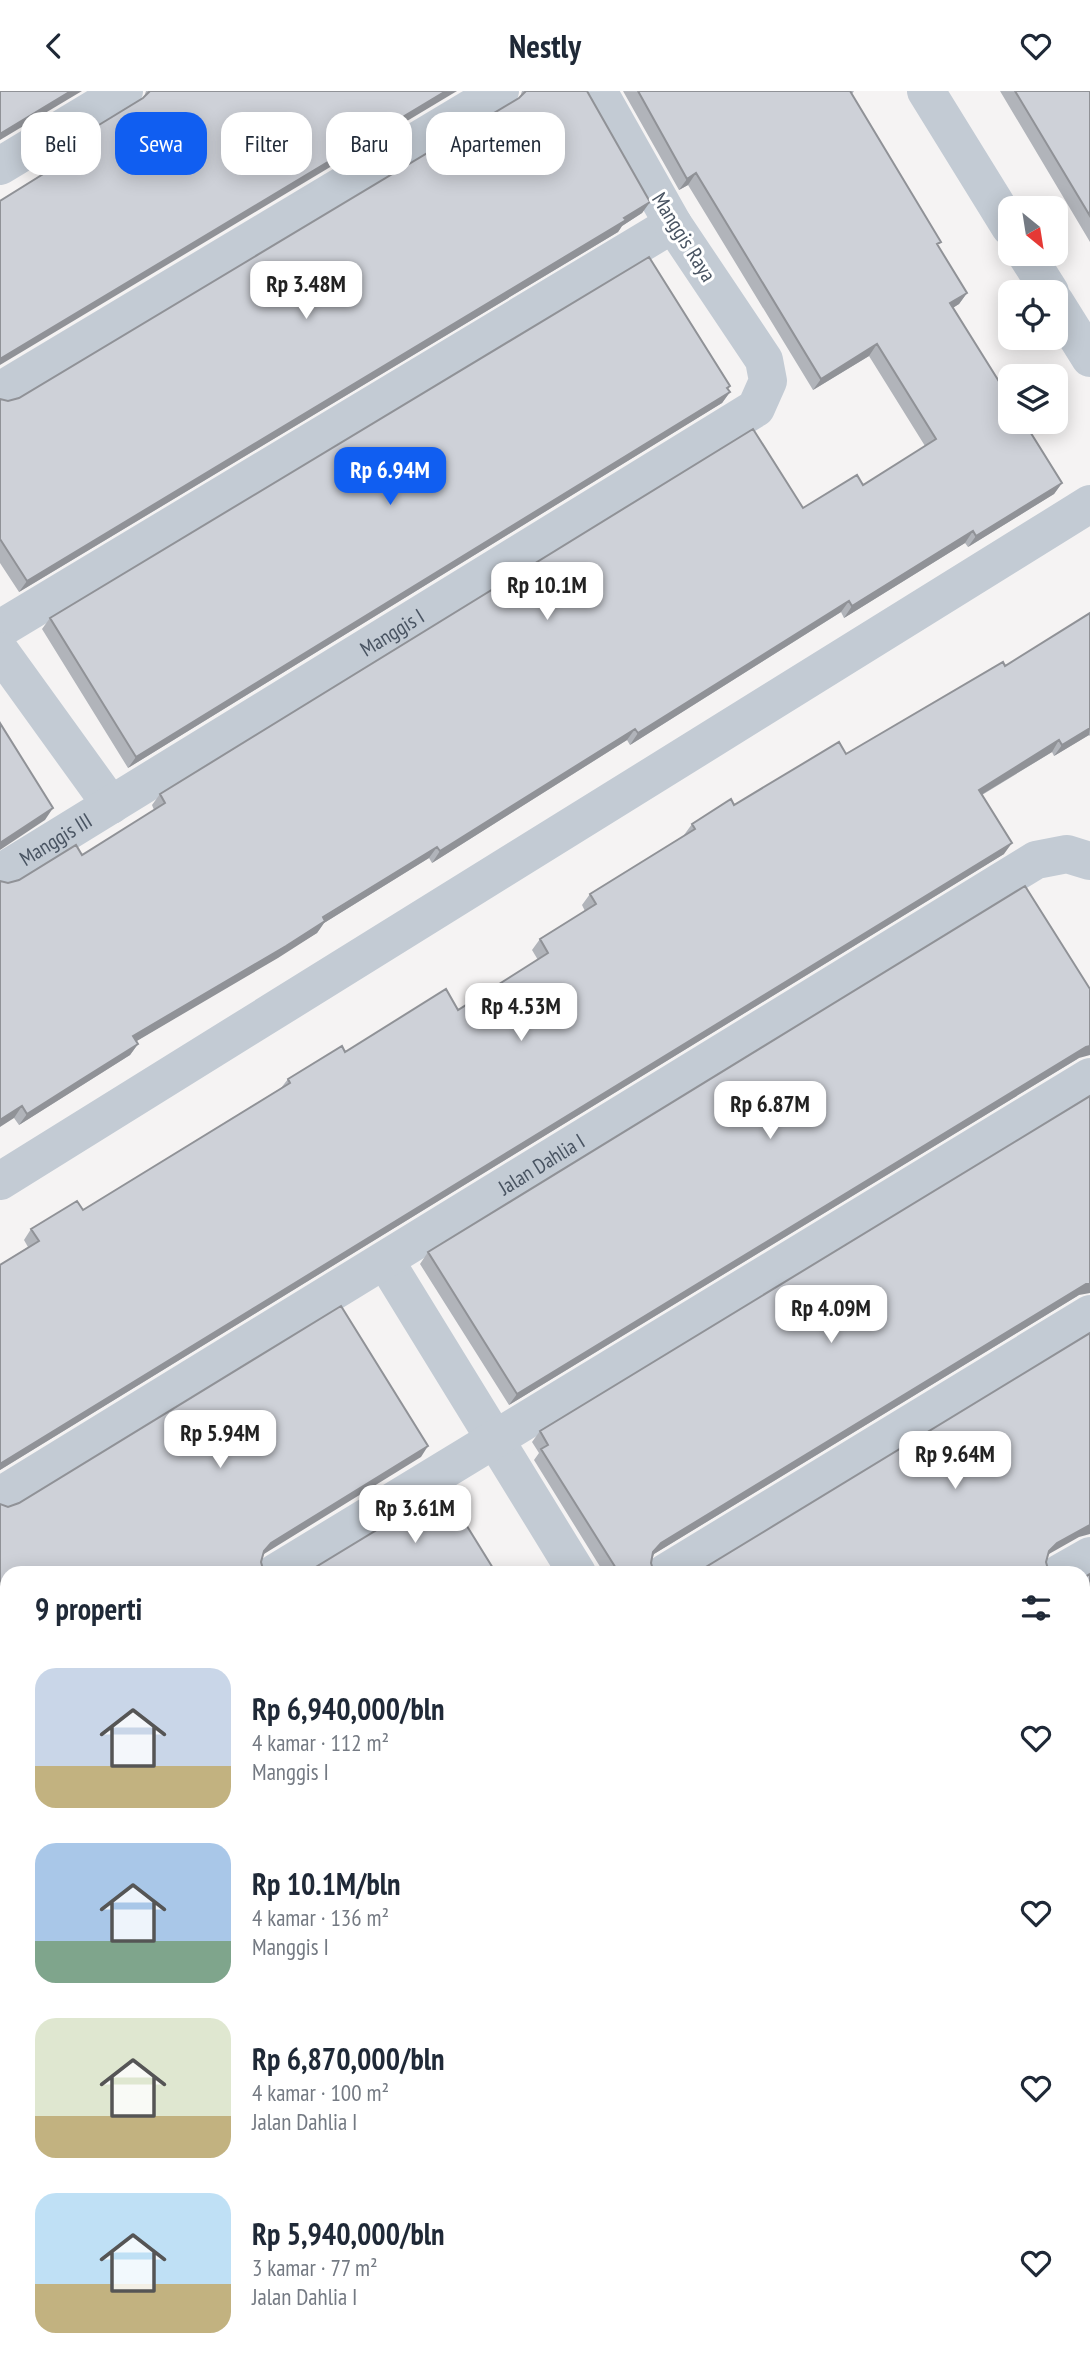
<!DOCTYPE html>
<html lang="id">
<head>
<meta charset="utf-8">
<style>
  :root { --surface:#fff; --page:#f6f6f7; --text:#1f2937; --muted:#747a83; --accent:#105ef1 }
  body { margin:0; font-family:"PT Sans Narrow",sans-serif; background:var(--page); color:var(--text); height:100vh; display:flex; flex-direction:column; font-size:26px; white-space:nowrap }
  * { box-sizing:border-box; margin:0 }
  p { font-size:23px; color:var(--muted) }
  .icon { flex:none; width:38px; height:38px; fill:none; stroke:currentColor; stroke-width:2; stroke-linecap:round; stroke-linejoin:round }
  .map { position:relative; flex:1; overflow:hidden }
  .details { position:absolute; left:0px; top:1475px; width:1090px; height:800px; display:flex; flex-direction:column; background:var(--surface); border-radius:21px 21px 0 0; box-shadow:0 4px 18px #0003 }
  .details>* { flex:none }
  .guide { position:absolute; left:21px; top:21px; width:700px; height:63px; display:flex; gap:14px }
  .needle { width:46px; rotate:150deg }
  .tools { position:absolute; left:998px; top:105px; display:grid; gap:14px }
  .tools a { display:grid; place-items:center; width:70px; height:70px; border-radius:14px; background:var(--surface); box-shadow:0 4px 18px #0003; font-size:35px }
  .price { position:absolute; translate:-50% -60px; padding:0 16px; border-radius:14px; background:#fff; color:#222; font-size:23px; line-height:46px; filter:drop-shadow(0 2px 4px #0008) }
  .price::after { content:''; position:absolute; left:50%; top:42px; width:21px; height:16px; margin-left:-10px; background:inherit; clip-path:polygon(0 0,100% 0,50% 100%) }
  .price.current { background:var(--accent); color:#fff }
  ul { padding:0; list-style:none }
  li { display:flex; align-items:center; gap:21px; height:175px; padding:0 35px }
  li span { display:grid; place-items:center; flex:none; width:196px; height:140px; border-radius:21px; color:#555 }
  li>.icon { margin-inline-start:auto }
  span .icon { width:84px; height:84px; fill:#fffc; stroke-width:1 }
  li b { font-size:30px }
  h2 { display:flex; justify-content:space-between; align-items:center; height:84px; padding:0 35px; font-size:30px }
  .chip { padding:0 24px; border-radius:21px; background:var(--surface); box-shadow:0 4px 18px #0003; font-size:24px; line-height:63px }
  .chip.current { background:var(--accent); color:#fff }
  header { display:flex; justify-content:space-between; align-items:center; height:91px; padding:0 35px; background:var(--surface); font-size:32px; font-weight:700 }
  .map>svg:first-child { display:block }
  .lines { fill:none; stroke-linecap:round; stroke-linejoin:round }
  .street { stroke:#c3cbd4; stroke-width:38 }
  .wall { fill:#b1b4ba }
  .shaded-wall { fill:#909297 }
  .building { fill:#ced1d8; stroke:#909297; stroke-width:2 }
  .labels { text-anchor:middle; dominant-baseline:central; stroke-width:6; stroke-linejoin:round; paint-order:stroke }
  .street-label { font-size:21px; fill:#495462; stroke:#fff }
</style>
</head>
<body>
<header><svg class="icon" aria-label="back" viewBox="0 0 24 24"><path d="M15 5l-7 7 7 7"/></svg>Nestly<svg class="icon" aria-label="heart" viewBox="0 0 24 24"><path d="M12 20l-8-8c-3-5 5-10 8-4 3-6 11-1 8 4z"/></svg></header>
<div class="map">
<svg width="1090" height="2274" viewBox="0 0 1090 2274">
  <rect width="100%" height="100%" fill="#f5f3f3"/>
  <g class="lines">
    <!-- street -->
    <g class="street">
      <path d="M926,0l84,136"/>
      <path d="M0,75l124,-75"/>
      <path d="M1026,163l24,38"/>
      <path d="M1055,211l35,56"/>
      <path d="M0,300l500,-300"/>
      <path d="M0,538l673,-405"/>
      <path d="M0,560l111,154"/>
      <path id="s1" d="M0,782l756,-465 12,-27 -4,-21 -91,-136 -75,-133"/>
      <path d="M0,1090l1090,-677"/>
      <path d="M386,1171l191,311"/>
      <path id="s2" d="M0,1405l1036,-636 31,-6 23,7"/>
      <path d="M275,1482l815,-496"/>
      <path d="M665,1482l425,-259"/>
      <path d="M1060,1482l30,-17"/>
      <path d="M0,1650l7,-4"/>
      <path d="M1083,1683l7,-4"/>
      <path d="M0,1887l7,-4"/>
      <path d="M1083,1925l7,-5"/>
      <path d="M1083,2171l7,-5"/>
      <path d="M1058,2268l4,6"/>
      <path d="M142,2274l9,-6"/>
      <path d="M530,2274l10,-6"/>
      <path d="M914,2274l10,-6"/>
    </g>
  </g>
  <!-- wall -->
  <path class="wall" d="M146,0h311l-391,68 -3,-6 8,-11 73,-45z
    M522,0h65l63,111 -8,11 -20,13 -4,6 -599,360 -19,-29v-164l8,2 11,-3 501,-301z
    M623,0h231l-2,3 86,152 29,47 -8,11 -7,4 110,175 -8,11 -86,53 -3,-4 -121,75 -3,-6 -211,133 -3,-5 -195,123 -3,-5 -105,65 -7,10 -181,108 2,3 -8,11 -111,70 -5,-7 -6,-235 11,-3 63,-25 72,-45 -2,-5 8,-11 643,-286 60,-23 62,-39 -56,-90 -56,34 -125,-205 -9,5z
    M1000,0h90v151z
    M730,295l-2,3 2,3 -8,11 -594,365 -86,-139 8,-11z
    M1090,522v123l-1,-1 -35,21 -2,-4 -70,43 22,59 -1004,616v-205l28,-18 -4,-7 7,-11 52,-19 198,-122 7,-9 57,-27 113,-42 80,-50 -6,-10 8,-11 45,-28 -3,-6 8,-11 94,-58v-1l8,-11 154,-70 159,-88z
    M1089,964l-10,3 -570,347 -89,-141 8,-12z
    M1079,1204l-425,259 -3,9 3,10h-50l-70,-113 5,-7 -7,-11 8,-11z
    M7,2142v56l-7,-12v-40z
    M1083,2180l7,1v93h-7l1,-2 -2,-4h1z
    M562,2268h340l1,6h-344l1,-1z"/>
  <!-- shaded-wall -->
  <path class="shaded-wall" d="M71,0h11l-82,49v-6z
    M446,0h11l-457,274v-6z
    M696,82l-8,12 -9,5 8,-11z
    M650,111l-8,11 -20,13 -4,6 -599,360 8,-11z
    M967,202l-8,11 -17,11 8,-12z
    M877,253l-8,12 -56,34 8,-11z
    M730,295l-8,11 8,-5 -8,11 -594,365 8,-11z
    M1062,392l-8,11 -86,53 8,-11z
    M973,440l-8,12 -121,75 8,-12z
    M849,510l-8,11 -211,133 8,-12z
    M1090,637l-1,7 -35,21 8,-11z
    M635,638l-8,11 -195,123 8,-12z
    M1059,649l-7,12 -81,49 8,-11z
    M53,717l-8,12 -45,30v-7z
    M1012,752l-8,11 -1004,616v-6z
    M437,756l-8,11 -105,65 -7,10 -39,25 -153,90 8,-12z
    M138,953l-8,11 -111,70 8,-11z
    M1090,955v9l-11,3 -570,347 8,-11 569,-347z
    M22,1015l-8,12 -14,9v-7z
    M1086,1193h4v9l-11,2 -425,259 -8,9 15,-20z
    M428,1355l-7,11 -157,97v-3l7,-8z
    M1090,1434v9l-11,3 -30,17 -8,9 8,-12 8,-8z
    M7,1616v8l-7,3v-8z
    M1090,1648v9l-7,2v-7z
    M7,1841v7l-7,4v-6z
    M1090,1889v9l-7,2v-7z
    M1090,2136v9l-3,-1 -4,2v-7z
    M879,2268h1l-4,6h-7z"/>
  <!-- building -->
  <path class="building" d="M0,0h71l-71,43z
    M150,0h296l-446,268v-158l77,-48 -6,-11 72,-44z
    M526,0h61l63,111 -26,16 2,2 -599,361 -27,-42v-140l8,2 11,-3 500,-300z
    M638,0h212l91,151 -4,2 30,49 -17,10 60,96v23h14l38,61 -86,53 -3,-5 -121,75 -3,-5 -211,132 -3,-4 -195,122 -3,-4 -114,70 2,4 -39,25 -153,90 5,8 -59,37 -52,33 -5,-8 -22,14v-239l8,2 11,-3 57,-35 6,10 83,-52 -5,-9 593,-365 50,79 54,-33 6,10 73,-46 -59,-95 -56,35 -125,-206 -9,6z
    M1015,0h75v125z
    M649,166l81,129 -3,2 3,4 -594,365 -86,-139z
    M1090,522v115l-28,17 -3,-5 -80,50 33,53 -1012,621v-199l39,-24 -8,-12 46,-28 6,9 207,-127 -2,-4 54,-33 3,6 101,-63 12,21 90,-57 -8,-14 56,-35 -6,-10 105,-65 -3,-5 39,-25 3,6 105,-63 7,12 157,-92 2,4z
    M0,632l53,85 -53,35z
    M1025,795l65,103v57l-4,1 -569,347 -89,-142z
    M1090,1005v188h-4l-425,259 -8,9 -2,11 3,10h-35l-78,-124 7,-4 -8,-14z
    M341,1215l87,140 -157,97 -7,8 -3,11 3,11h-257v134l-7,3v-206l8,3 11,-4z
    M1090,1242v192l-33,18 -8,8 -3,11 3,11h-353z
    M444,1398l52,84h-190z
    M1090,1483v165l-7,4v-165z
    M0,1658l7,3v180l-7,5z
    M1083,1692l7,2v195l-7,4z
    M1083,1934l7,1v201l-7,3z
    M7,2142v22l-7,-12v-6z
    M1083,2180l7,1v76l-7,-13z
    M212,2268h305l2,6h-317z
    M567,2268h312l-10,6h-310z
    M882,2268h20l1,6h-17z
    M950,2268h99l2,6h-106z"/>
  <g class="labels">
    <!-- street labels -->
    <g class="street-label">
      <text transform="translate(684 146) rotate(58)">Manggis Raya</text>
      <text stroke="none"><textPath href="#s1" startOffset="460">Manggis I</textPath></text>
      <text stroke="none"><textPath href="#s1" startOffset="65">Manggis III</textPath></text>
      <text stroke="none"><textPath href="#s2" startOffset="635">Jalan Dahlia I</textPath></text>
    </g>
  </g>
</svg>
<div class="tools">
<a><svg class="needle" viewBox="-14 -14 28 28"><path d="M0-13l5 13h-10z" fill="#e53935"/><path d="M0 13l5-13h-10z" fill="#747a83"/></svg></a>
<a><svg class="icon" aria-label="locate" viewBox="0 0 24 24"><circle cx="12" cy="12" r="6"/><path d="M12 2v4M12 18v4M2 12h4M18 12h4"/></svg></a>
<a><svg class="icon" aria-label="layers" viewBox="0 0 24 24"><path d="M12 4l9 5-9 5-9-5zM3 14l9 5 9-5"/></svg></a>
</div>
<b class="price" style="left:306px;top:230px">Rp 3.48M</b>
<b class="price current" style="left:390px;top:416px">Rp 6.94M</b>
<b class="price" style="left:547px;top:531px">Rp 10.1M</b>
<b class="price" style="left:521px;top:952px">Rp 4.53M</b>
<b class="price" style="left:770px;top:1050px">Rp 6.87M</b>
<b class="price" style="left:831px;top:1254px">Rp 4.09M</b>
<b class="price" style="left:220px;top:1379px">Rp 5.94M</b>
<b class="price" style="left:955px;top:1400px">Rp 9.64M</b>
<b class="price" style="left:415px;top:1454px">Rp 3.61M</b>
<div class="guide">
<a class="chip">Beli</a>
<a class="chip current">Sewa</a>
<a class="chip">Filter</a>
<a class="chip">Baru</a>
<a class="chip">Apartemen</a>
</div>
<section class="details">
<h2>9 properti<svg class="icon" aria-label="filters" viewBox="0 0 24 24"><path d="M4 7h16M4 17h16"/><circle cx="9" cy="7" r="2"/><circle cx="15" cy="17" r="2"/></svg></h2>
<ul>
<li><span style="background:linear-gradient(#c9d6e8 70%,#c2b280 0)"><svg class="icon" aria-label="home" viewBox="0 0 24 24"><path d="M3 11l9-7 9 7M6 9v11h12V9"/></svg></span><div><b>Rp 6,940,000/bln</b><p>4 kamar · 112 m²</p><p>Manggis I</p></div><svg class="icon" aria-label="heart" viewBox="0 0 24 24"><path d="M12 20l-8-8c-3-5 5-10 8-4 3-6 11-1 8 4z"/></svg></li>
<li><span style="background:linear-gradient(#a9c7e8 70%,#7fa58c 0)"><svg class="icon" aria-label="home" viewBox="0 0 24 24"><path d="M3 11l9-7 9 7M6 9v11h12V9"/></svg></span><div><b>Rp 10.1M/bln</b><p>4 kamar · 136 m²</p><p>Manggis I</p></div><svg class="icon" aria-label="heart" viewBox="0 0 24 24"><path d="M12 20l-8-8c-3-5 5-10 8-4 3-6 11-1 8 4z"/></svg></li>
<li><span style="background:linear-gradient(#dfe7d0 70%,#c2b280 0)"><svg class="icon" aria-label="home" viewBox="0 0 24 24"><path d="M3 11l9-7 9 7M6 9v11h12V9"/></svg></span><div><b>Rp 6,870,000/bln</b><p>4 kamar · 100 m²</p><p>Jalan Dahlia I</p></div><svg class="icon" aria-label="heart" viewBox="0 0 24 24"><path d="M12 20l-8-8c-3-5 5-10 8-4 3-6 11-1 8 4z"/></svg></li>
<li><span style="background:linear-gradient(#bfe0f5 65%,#c2b280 0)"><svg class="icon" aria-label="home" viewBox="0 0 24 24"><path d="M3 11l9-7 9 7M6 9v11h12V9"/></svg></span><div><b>Rp 5,940,000/bln</b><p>3 kamar · 77 m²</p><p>Jalan Dahlia I</p></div><svg class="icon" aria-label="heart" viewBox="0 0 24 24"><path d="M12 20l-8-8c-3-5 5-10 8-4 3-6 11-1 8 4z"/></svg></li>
</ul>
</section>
</div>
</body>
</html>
